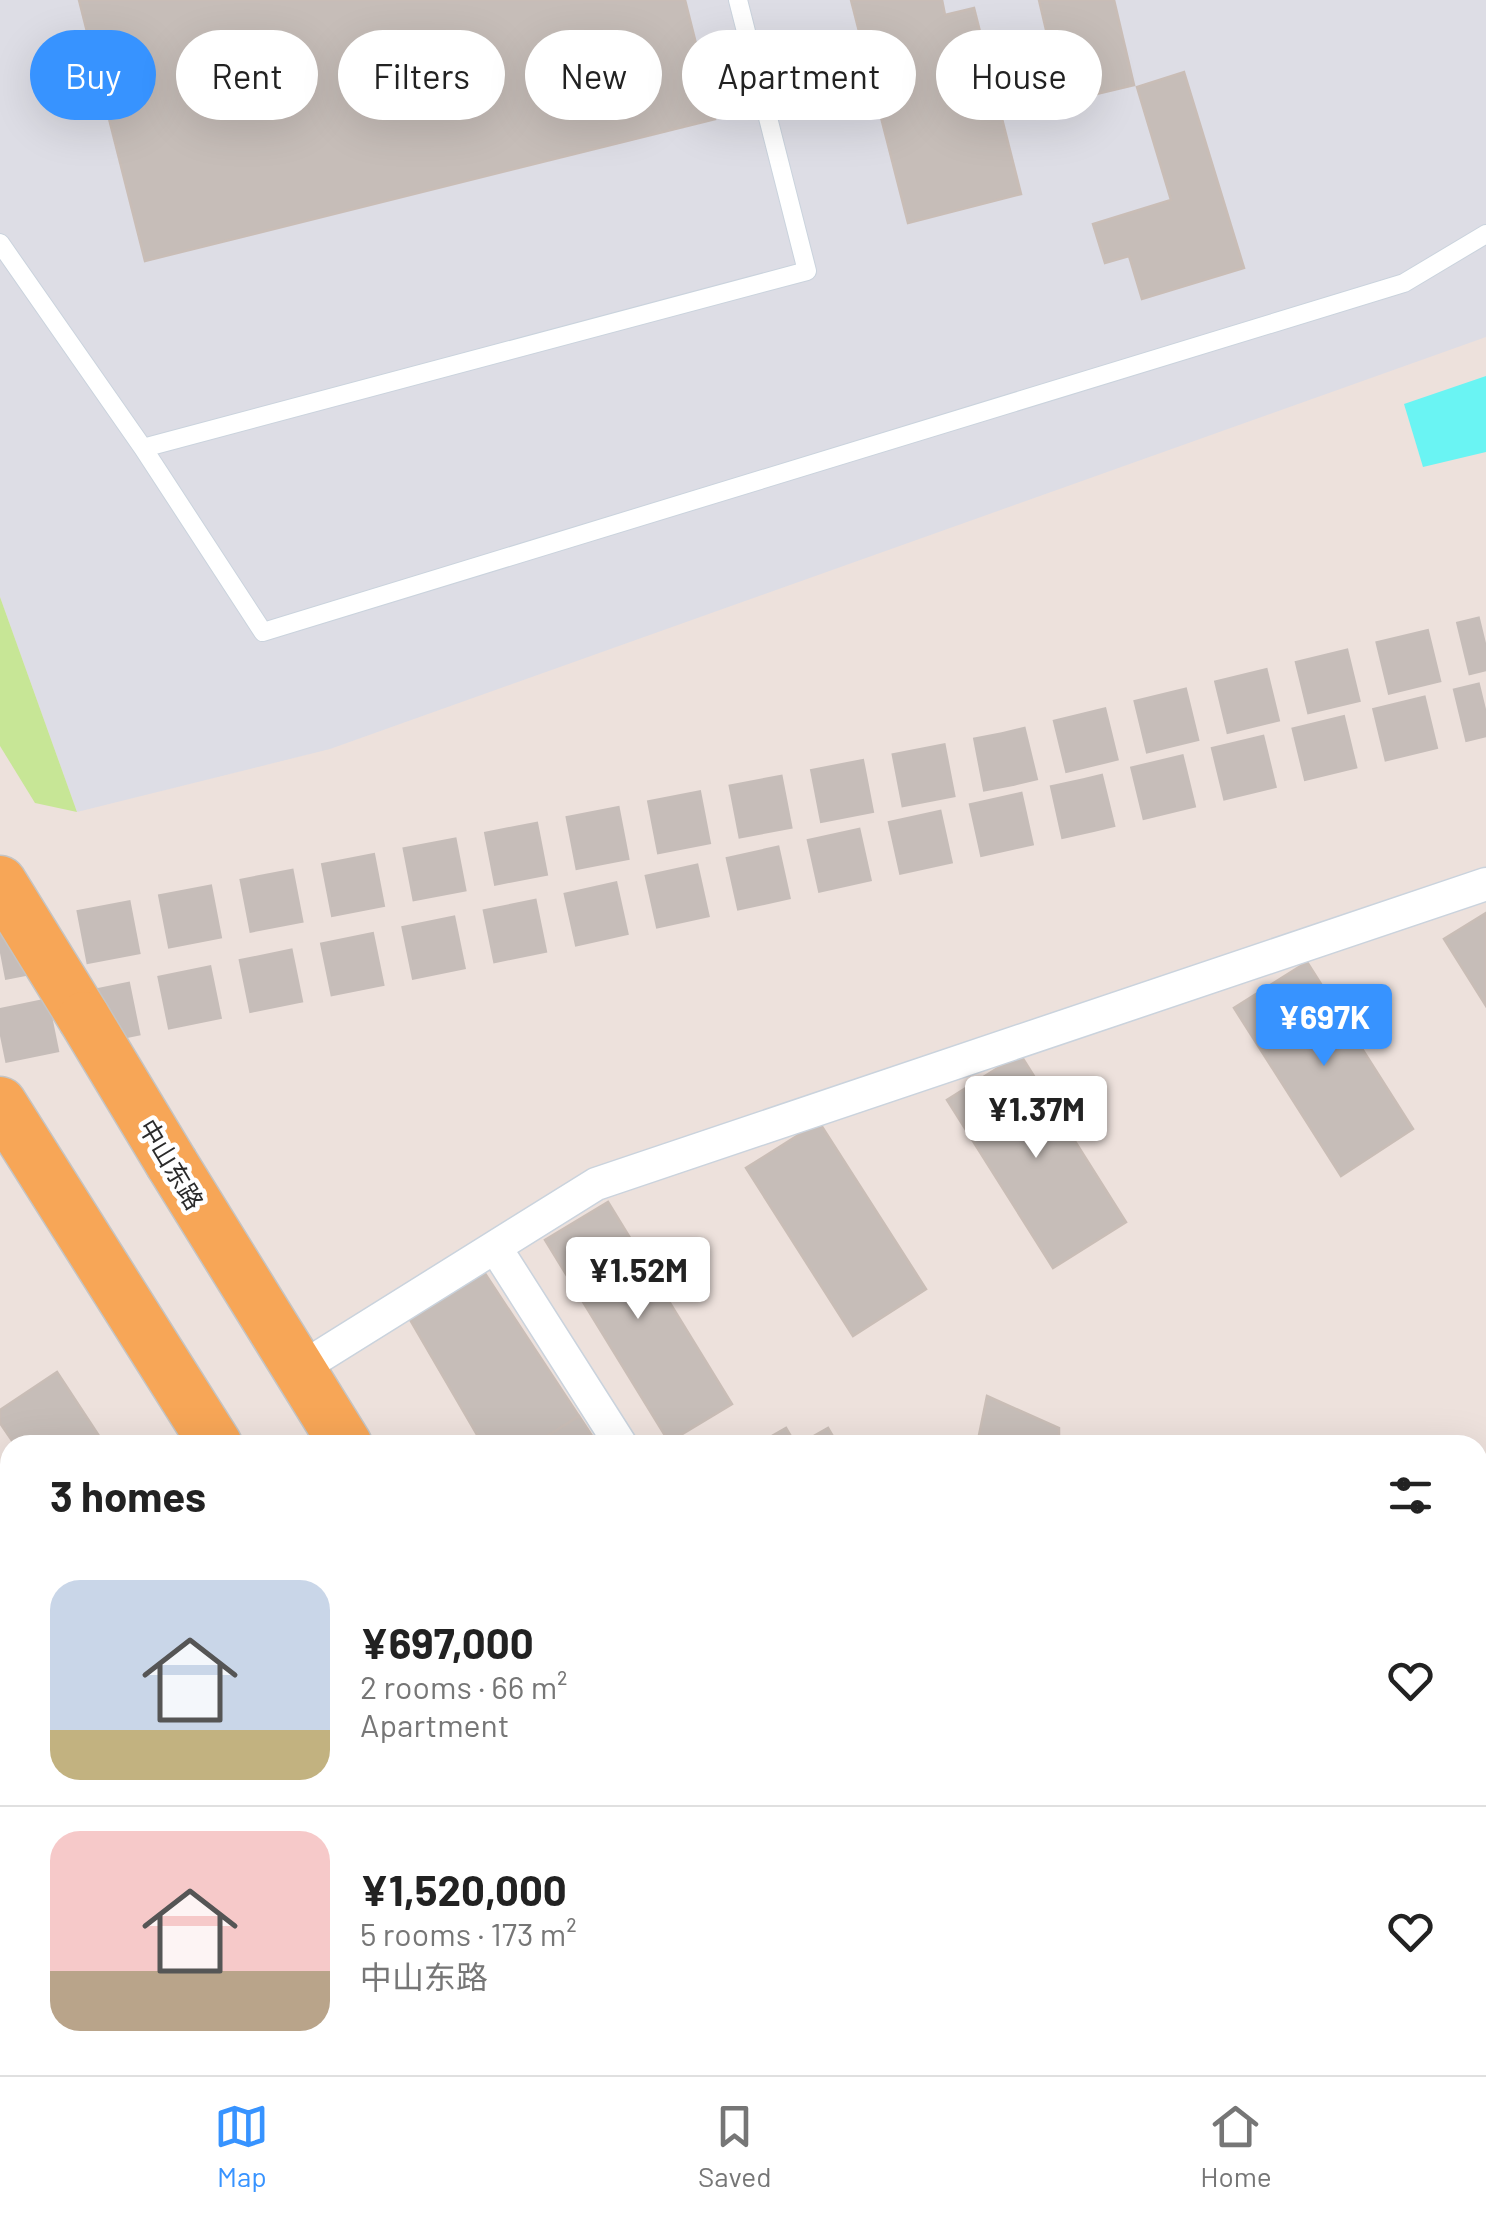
<!DOCTYPE html>
<html lang="en">
<head>
<meta charset="utf-8">
<style>
  :root { --surface:#fff; --page:#f2f2f2; --text:#222; --muted:#767676; --line:#e0e0e0; --accent:#3793ff }
  body { margin:0; font-family:Barlow,"Noto Sans SC",sans-serif; background:var(--page); color:var(--text); height:100vh; display:flex; flex-direction:column; font-size:38px; white-space:nowrap }
  * { box-sizing:border-box; margin:0 }
  p { font-size:32px; color:var(--muted) }
  .icon { flex:none; width:55px; height:55px; fill:none; stroke:currentColor; stroke-width:2; stroke-linecap:round; stroke-linejoin:round }
  .map { position:relative; flex:1; overflow:hidden }
  .details { position:absolute; left:0px; top:1435px; width:1488px; height:640px; display:flex; flex-direction:column; background:var(--surface); border-radius:30px 30px 0 0; box-shadow:0 10px 40px #0002 }
  .details>* { flex:none }
  .hud { position:absolute; left:30px; top:30px; width:1428px; height:90px; display:flex; gap:20px }
  .price { position:absolute; translate:-50% -85px; padding:0 22px; border-radius:10px; background:#fff; color:#222; font-size:32px; line-height:65px; filter:drop-shadow(0 2px 5px #0008) }
  .price::after { content:''; position:absolute; left:50%; top:60px; width:30px; height:22px; margin-left:-15px; background:inherit; clip-path:polygon(0 0,100% 0,50% 100%) }
  .price.current { background:var(--accent); color:#fff }
  ul { padding:0; list-style:none }
  li { display:flex; align-items:center; gap:30px; height:250px; padding:0 50px }
  li+li { border-top:2px solid var(--line) }
  li span { display:grid; place-items:center; flex:none; width:280px; height:200px; border-radius:30px; color:#555 }
  li>.icon { margin-inline-start:auto }
  span .icon { width:120px; height:120px; fill:#fffc; stroke-width:1 }
  li b { font-size:42px }
  h2 { display:flex; justify-content:space-between; align-items:center; height:120px; padding:0 50px; font-size:42px }
  .tag { padding:0 35px; border-radius:45px; background:var(--surface); box-shadow:0 10px 40px #0002; font-size:35px; line-height:90px }
  .tag.current { background:var(--accent); color:#fff }
  .menu { display:flex; justify-content:space-around; align-items:center; height:140px; border-top:2px solid var(--line); background:var(--surface); font-size:28px; color:var(--muted) }
  .menu a { display:grid; justify-items:center; gap:5px }
  .menu .current { color:var(--accent) }
  .map>svg:first-child { display:block }
  .industrial { fill:#dddde5 }
  .green { fill:#c7e696 }
  .water { fill:#6af4f3 }
  .building { fill:#c6bdb8; stroke:#c9bdb6; stroke-width:2.5 }
  .lines { fill:none; stroke-linecap:round; stroke-linejoin:round }
  .trunk-tunnel { stroke:#c6bdb9; stroke-width:55; stroke-dasharray:55 28; stroke-linecap:butt }
  .service-casing { stroke:#cad3dd; stroke-width:20 }
  .minor-casing { stroke:#cad3dd; stroke-width:35 }
  .primary-casing { stroke:#c4c4c4; stroke-width:55 }
  .service { stroke:#fff; stroke-width:18 }
  .minor { stroke:#fff; stroke-width:32 }
  .primary { stroke:#f7a657; stroke-width:52 }
  .primary-bridge-casing { stroke:#c4c4c4; stroke-width:55; stroke-linecap:butt }
  .primary-bridge { stroke:#f7a657; stroke-width:52 }
  .labels { text-anchor:middle; dominant-baseline:central; stroke-width:9; stroke-linejoin:round; paint-order:stroke }
  .street-label { font-size:25px; fill:#2b2b2b; stroke:#fff }
</style>
</head>
<body>
<div class="map">
<svg width="1486" height="2075" viewBox="0 0 1486 2075">
  <rect width="100%" height="100%" fill="#ede1dc"/>
  <!-- industrial -->
  <path class="industrial" d="M0,0h1486v337l-1156,412 -253,63 -77,-215z"/>
  <!-- green -->
  <path class="green" d="M0,597l77,215 -42,-9 -35,-57z"/>
  <!-- water -->
  <path class="water" d="M1486,376v76l-63,15 -19,-63z"/>
  <!-- building -->
  <path class="building" d="M79,0h606l30,119 -570,142z
    M851,0h91l3,15 29,-7 47,186 -113,29z
    M1039,0h75l20,85 -71,17z
    M1184,72l60,196 -102,31 -13,-43 -24,7 -12,-39 78,-24 -34,-113z
    M1486,913v93l-42,-67z
    M1307,962l106,167 -72,47 -107,-168z
    M1020,1054l106,168 -73,46 -106,-168z
    M819,1122l107,167 -73,47 -107,-168z
    M608,1202l124,202 -63,38 -124,-202z
    M484,1272l95,144 -46,29h-50l-74,-127z
    M57,1372l48,73h-90l-15,-22v-13z
    M987,1396l72,32v17h-82z
    M579,1416l19,29h-65z
    M786,1428l10,17h-40z
    M828,1428l10,17h-40z
    M1486,1538v146l-8,-14v-126z
    M0,1558l10,16v88l-10,6z
    M10,1697v47l-10,-17v-24z
    M0,1820l10,16v185l-10,-16z
    M1478,1861l8,13v156l-3,2 -5,-10z
    M37,2065h84l-16,10h-61z
    M212,2065h111l7,10h-112z
    M390,2065h112l6,10h-112z
    M858,2065h43l-15,10h-22z
    M914,2065h70l6,10h-92z
    M1069,2065h93l6,10h-102l-4,-6z
    M1283,2065h102l6,10h-102z"/>
  <g class="lines">
    <!-- trunk-tunnel -->
    <path class="trunk-tunnel" d="M0,953l1008,-194 478,-116
      M0,1036l564,-115 525,-116 397,-96"/>
    <defs>
      <path id="service" d="M0,243l143,205 664,-177 -69,-271
        M143,448l120,184 1141,-349 82,-49"/>
      <path id="minor" d="M495,1247l126,198
        M298,1370l298,-186 890,-300
        M1014,2065l7,10"/>
      <path id="primary" d="M0,882l84,136
        M0,1103l216,342
        M172,1164l174,281
        M606,2065l6,10
        M739,2065l7,10"/>
    </defs>
    <!-- service casing -->
    <use href="#service" class="service-casing"/>
    <!-- minor casing -->
    <use href="#minor" class="minor-casing"/>
    <!-- primary casing -->
    <use href="#primary" class="primary-casing"/>
    <!-- service -->
    <use href="#service" class="service"/>
    <!-- minor -->
    <use href="#minor" class="minor"/>
    <!-- primary -->
    <use href="#primary" class="primary"/>
    <defs>
      <path id="primary-bridge" d="M84,1018l88,146"/>
    </defs>
    <!-- primary-bridge casing -->
    <use href="#primary-bridge" class="primary-bridge-casing"/>
    <!-- primary-bridge -->
    <use href="#primary-bridge" class="primary-bridge"/>
  </g>
  <g class="labels">
    <!-- street labels -->
    <g class="street-label">
      <text transform="translate(172 1164) rotate(59)">中山东路</text>
    </g>
  </g>
</svg>
<b class="price current" style="left:1324px;top:1069px">¥697K</b>
<b class="price" style="left:1036px;top:1161px">¥1.37M</b>
<b class="price" style="left:638px;top:1322px">¥1.52M</b>
<div class="hud">
<a class="tag current">Buy</a>
<a class="tag">Rent</a>
<a class="tag">Filters</a>
<a class="tag">New</a>
<a class="tag">Apartment</a>
<a class="tag">House</a>
</div>
<section class="details">
<h2>3 homes<svg class="icon" aria-label="filters" viewBox="0 0 24 24"><path d="M4 7h16M4 17h16"/><circle cx="9" cy="7" r="2"/><circle cx="15" cy="17" r="2"/></svg></h2>
<ul>
<li><span style="background:linear-gradient(#c9d6e8 75%,#c2b280 0)"><svg class="icon" aria-label="home" viewBox="0 0 24 24"><path d="M3 11l9-7 9 7M6 9v11h12V9"/></svg></span><div><b>¥697,000</b><p>2 rooms · 66 m²</p><p>Apartment</p></div><svg class="icon" aria-label="heart" viewBox="0 0 24 24"><path d="M12 20l-8-8c-3-5 5-10 8-4 3-6 11-1 8 4z"/></svg></li>
<li><span style="background:linear-gradient(#f6c9c9 70%,#b9a48a 0)"><svg class="icon" aria-label="home" viewBox="0 0 24 24"><path d="M3 11l9-7 9 7M6 9v11h12V9"/></svg></span><div><b>¥1,520,000</b><p>5 rooms · 173 m²</p><p>中山东路</p></div><svg class="icon" aria-label="heart" viewBox="0 0 24 24"><path d="M12 20l-8-8c-3-5 5-10 8-4 3-6 11-1 8 4z"/></svg></li>
</ul>
</section>
</div>
<nav class="menu">
<a class="current"><svg class="icon" aria-label="map" viewBox="0 0 24 24"><path d="M3 6l6-2 6 2 6-2v14l-6 2-6-2-6 2zM9 4v14M15 6v14"/></svg>Map</a>
<a><svg class="icon" aria-label="saved" viewBox="0 0 24 24"><path d="M7 4h10v16l-5-4-5 4z"/></svg>Saved</a>
<a><svg class="icon" aria-label="home" viewBox="0 0 24 24"><path d="M3 11l9-7 9 7M6 9v11h12V9"/></svg>Home</a>
</nav>
</body>
</html>
